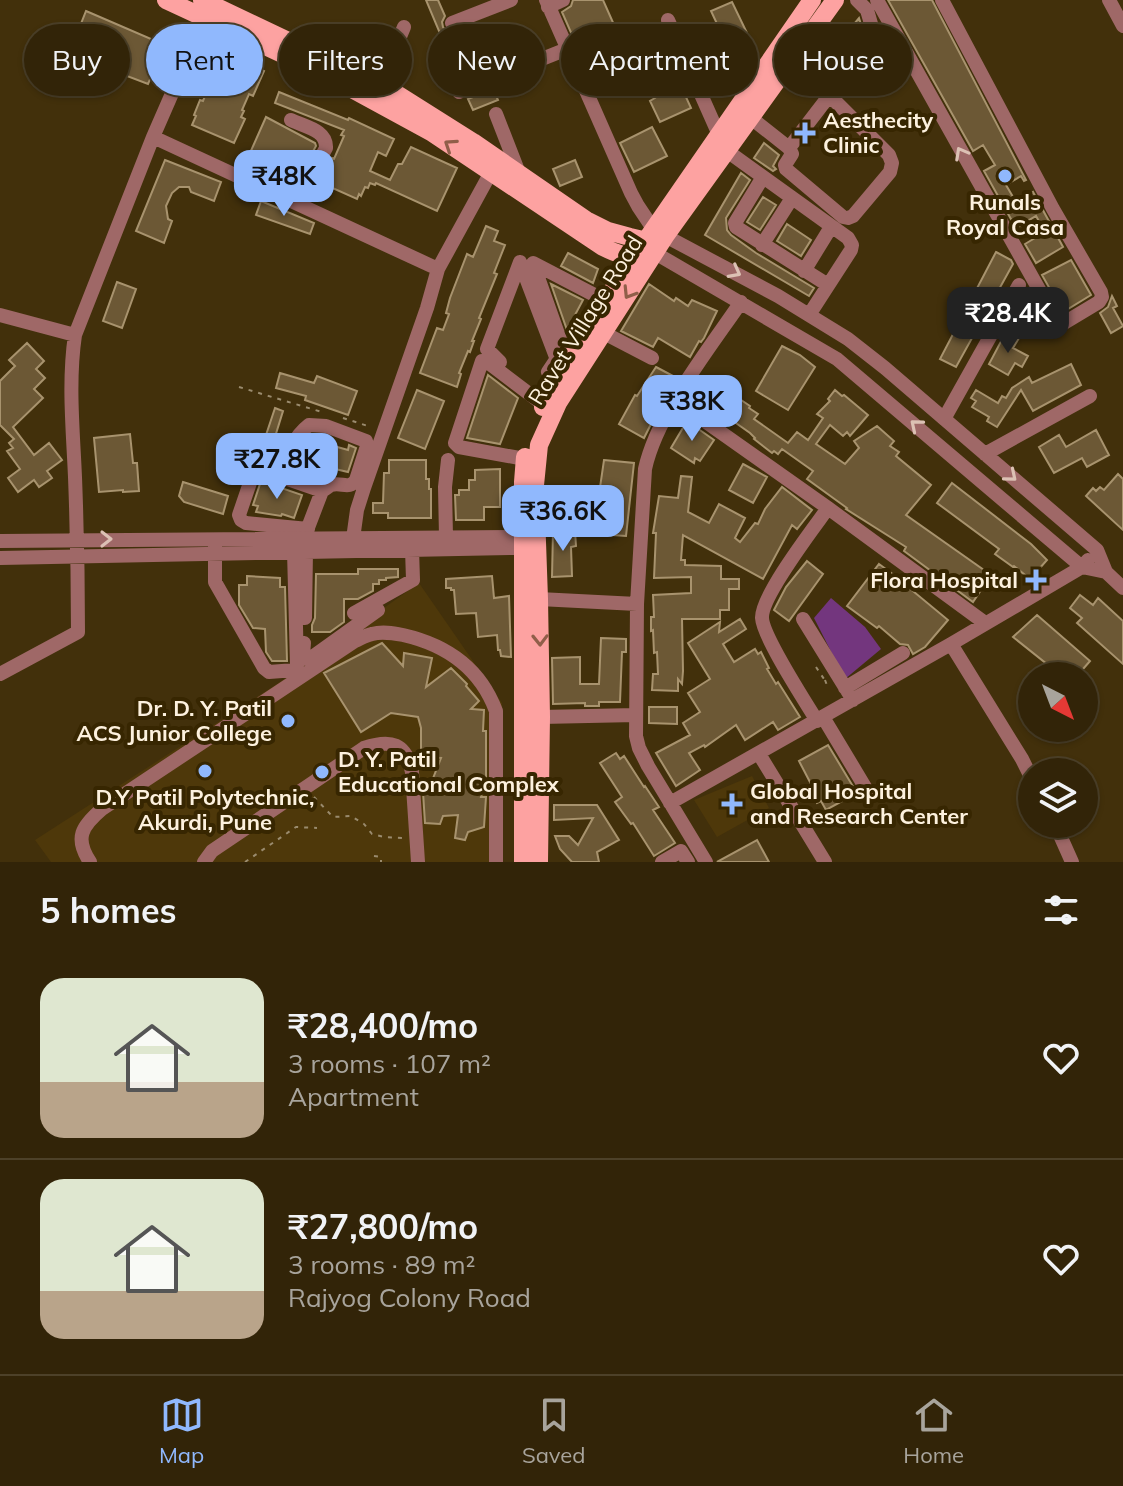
<!DOCTYPE html>
<html lang="en">
<head>
<meta charset="utf-8">
<style>
  :root { --surface:#322408; --page:#3d3016; --text:#f1f3f6; --muted:#a8a49c; --line:#4d4129; --accent:#90b8fd }
  body { margin:0; font-family:Mulish,sans-serif; background:var(--page); color:var(--text); height:100vh; display:flex; flex-direction:column; font-size:30px; white-space:nowrap }
  * { box-sizing:border-box; margin:0 }
  p { font-size:26px; color:var(--muted) }
  .icon { flex:none; width:44px; height:44px; fill:none; stroke:currentColor; stroke-width:2; stroke-linecap:round; stroke-linejoin:round }
  .map { position:relative; height:862px; overflow:hidden }
  .panel { display:flex; flex-direction:column; background:var(--surface); flex:1 }
  .panel>* { flex:none }
  .top-card { position:absolute; left:24px; top:24px; width:1076px; height:72px; display:flex; gap:16px }
  .needle { width:52px; rotate:138deg }
  .buttons { position:absolute; left:1018px; top:662px; display:grid; gap:16px }
  .buttons a { display:grid; place-items:center; width:80px; height:80px; border-radius:50%; background:var(--surface); box-shadow:0 2px 6px #0004,0 0 0 2px var(--line); font-size:40px }
  .price { position:absolute; translate:-50% -68px; padding:0 18px; border-radius:16px; background:var(--accent); color:#111; font-size:26px; line-height:52px; filter:drop-shadow(0 2px 4px #0008) }
  .price::after { content:''; position:absolute; left:50%; top:48px; width:24px; height:18px; margin-left:-12px; background:inherit; clip-path:polygon(0 0,100% 0,50% 100%) }
  .price.on { background:#222; color:#fff }
  ul { padding:0; list-style:none }
  li { display:flex; align-items:center; gap:24px; height:200px; padding:0 40px }
  li+li { border-top:2px solid var(--line) }
  li span { display:grid; place-items:center; flex:none; width:224px; height:160px; border-radius:24px; color:#555 }
  li>.icon { margin-inline-start:auto }
  span .icon { width:96px; height:96px; fill:#fffc; stroke-width:1 }
  li b { font-size:34px }
  h2 { display:flex; justify-content:space-between; align-items:center; height:96px; padding:0 40px; font-size:34px }
  .chip { padding:0 28px; border-radius:36px; background:var(--surface); box-shadow:0 2px 6px #0004,0 0 0 2px var(--line); font-size:28px; line-height:72px }
  .chip.on { background:var(--accent); color:#111 }
  .menu { display:flex; justify-content:space-around; align-items:center; height:112px; border-top:2px solid var(--line); background:var(--surface); font-size:22px; color:var(--muted) }
  .menu a { display:grid; justify-items:center; gap:4px }
  .menu .on { color:var(--accent) }
  .map>svg:first-child { display:block }
  .built { fill:#4e380a }
  .green { fill:#73367e }
  .building { fill:#6c5835; stroke:#a8936e; stroke-width:2 }
  .lines { fill:none; stroke-linecap:round; stroke-linejoin:round }
  .path { stroke:#9a8b6e; stroke-width:2; stroke-dasharray:4 6; stroke-linecap:butt }
  .minor { stroke:#9f6867; stroke-width:14 }
  .major { stroke:#fda2a1; stroke-width:18 }
  .oneway { stroke:#905e49 }
  .oneway2 { stroke:#dcc1b4 }
  .poi-dot { fill:#90b8fd; stroke:#372601; stroke-width:3 }
  .labels { text-anchor:middle; dominant-baseline:central; stroke-width:8; stroke-linejoin:round; paint-order:stroke }
  .poi-label { font-size:22px; font-weight:bold; fill:#fdf1de; stroke:#372601; text-anchor:start }
  .street-label { font-size:22px; fill:#fdf1de; stroke:#372601 }
</style>
</head>
<body>
<div class="map">
<svg width="1123" height="862" viewBox="0 0 1123 862">
  <rect width="100%" height="100%" fill="#42300b"/>
  <!-- built -->
  <path class="built" d="M419,583l83,120 -1,159h-450l-16,-22 242,-156z
    M752,776l17,32 -52,29 -23,-37z"/>
  <!-- green -->
  <path class="green" d="M831,598l34,29 16,22 -36,30 -31,-61z"/>
  <!-- building -->
  <path class="building" d="M426,0h12l7,16 -3,6 1,5 3,4 6,2 18,44 -10,4z
    M573,0h30l12,27 -39,17 -14,-32 9,-6z
    M888,0h44l94,180 -2,1 -3,-5 -15,9 10,17 17,-10 30,55 -27,16 -11,-19 20,-12 -9,-16 -20,12 -32,-57 11,-6 -12,-20 -10,6z
    M732,2l15,31 -21,10 -15,-32z
    M86,11l79,34 -17,39 -79,-30z
    M859,18l7,23 -3,10 -14,17 -8,-6 -6,8 -11,-10z
    M661,33l19,38 -5,2 16,35 -31,14 -10,-21 5,-3 -15,-29 -31,15 -9,-19z
    M223,52l41,19 -11,25 -4,-2 -7,16 2,1 -3,6 4,2 -11,24 -42,-18 4,-9 -2,-1 6,-15 3,1z
    M493,89l5,11 -25,10 -5,-11z
    M279,92l69,28 1,-2 45,21 -8,17 -8,-4 -8,19 20,9 8,-16h4l9,-17 46,21 -20,43 -61,-28 -1,2 -5,-2 -2,5 -3,-1 -4,9 -2,-2 -2,5 -38,-17 13,-24 2,1 10,-23 -3,-1 3,-5 -69,-27z
    M266,117l49,26 1,3 -17,31 1,-4 -50,-20z
    M652,127l15,29 -33,16 -14,-29z
    M764,143l15,12 -6,11 3,3 -3,2 -19,-13z
    M165,160l56,22 -7,19 -23,-9 -2,-5h-10l-7,6 -6,13 2,13 4,2 -8,22 -28,-12z
    M575,160l7,17 -22,9 -7,-17z
    M741,173l9,7 -24,38 1,12 4,5 25,18 58,35 -5,8 -104,-61z
    M763,197l13,8 -16,25 -13,-8z
    M261,201l53,22 -4,11 -54,-19z
    M787,224l24,16 -10,16 -24,-15z
    M486,226l12,5 -4,10 11,4 -11,28 3,1 -18,44 2,1 -9,22h2l-4,11 -2,-1 -9,22 2,1 -4,13 -37,-14 17,-45 6,2 6,-16 -3,-1 4,-15 17,-44 6,3z
    M996,252l15,8 2,4 -57,103 -16,-8z
    M568,253l30,16 -5,14 -32,-17z
    M1071,260l20,35 -28,17 -21,-37z
    M117,282l19,7 -14,39 -19,-7z
    M551,284l32,16 -16,30z
    M649,284l25,17 2,-3 12,8 4,-6 25,11 -13,27 -3,4 -2,-1 -9,16 -32,-19 -5,9 -32,-16z
    M1112,296l5,10 -4,2 10,18 -12,7 -11,-20 8,-6z
    M1006,332l13,6 -6,10 15,8 -6,11 -7,-4 -7,12 -19,-11z
    M27,343l17,18 -8,8 9,9 -11,11 9,9 -30,29 21,28 15,-12 13,17 -15,11 5,7 -13,9 -5,-7 -16,12 -10,-14 12,-9 -13,-18 6,-3 -4,-5 5,-4 -14,-14v-44l15,-15 -6,-6z
    M782,346l18,9 15,12 -27,43 -32,-19z
    M1071,364l10,21 -48,26 -12,-21 -24,37 -10,-6 2,-4 -17,-10 4,-6 -5,-3 5,-8 22,13 4,-7 4,2 6,-10 17,-11 3,6z
    M656,367l17,9 -18,29 4,3 -15,30 -25,-14 16,-29 2,1z
    M280,373l34,10 3,-7 40,15 -9,24 -43,-15 1,-4 -30,-8z
    M488,375l30,23 -18,46 -33,-6z
    M417,390l27,11 -19,48 -27,-11z
    M721,390l19,12 1,-2 9,6 -1,2 9,6 -4,5 34,24 9,-11 11,8 15,-22 -6,-4 13,-13 -2,-2 7,-9 7,6 2,-1 24,20 -18,21 -3,-4 -4,4 -13,-11 -14,19 29,20 14,-16 -5,-7 23,-15 17,15 -4,5 9,6 -3,4 35,29 -25,30 85,60 -18,27 -69,-51 2,-4 -60,-38 1,-1 -40,-29 6,-8 -31,-22 -4,5 -4,-3 -2,2 -18,-14 1,-1 -5,-5 -27,-19 -3,4 -12,-8z
    M275,408l8,3 -13,42 -9,-3z
    M687,421l27,19 -14,21 -5,-3 -1,5 -23,-15z
    M1096,430l13,25 -22,12 -5,-9 -28,15 -15,-26 20,-12 7,12z
    M130,434l3,29h4l2,28 -16,1v-2l-24,2 -5,-54z
    M320,436l12,3 -2,6 18,5 1,-5 7,3 -8,24 -13,-3 -2,6 -12,5 2,-5 -16,-5 -2,5 -11,-4 11,-26 11,3z
    M389,460h37v19h3v10h2v29h-43v-5h-15v-10h10l1,-30h5z
    M604,460l30,3 -8,73 -29,-2 1,-33z
    M743,464l24,13 -14,26 -24,-13z
    M500,469v38h-16v13h-28l-1,-25h4v-5h10v-10h6v-10z
    M1118,474l5,5v51l-37,-34 7,-8 3,3 4,-4 4,3z
    M681,476l11,1 -4,35 21,11 10,-19 26,14 -10,20 5,4 15,-19 3,1 7,-15 17,-22 30,23 -15,19 -5,-4 -29,54 -80,-44 -2,25h4v5l36,1v13h18v10h-10v21h-9v9h-38l1,52 -1,13 -4,-5v12l-26,-1 1,-16h5l-1,-22 -3,1 -1,-23 -2,1v-14h3l-1,-22 38,-2v-16l-37,1 2,-45h-3l6,-37 19,2z
    M261,481l41,14 -8,23 -12,-4 -1,2 -25,-4 2,-6 -5,-1z
    M183,482l45,14 -5,18 -39,-12 -5,-6z
    M952,483l79,61 16,16 -17,19 -16,-13 -1,1 -18,-13 4,-5 -62,-46z
    M553,531h22l1,15 -5,1 1,29 -20,1z
    M807,561l16,13 -34,47 -15,-11 12,-23z
    M879,564l30,22 -1,1 40,33 -23,27 -12,7 -5,-9 -8,-1 -21,-18 -2,2 -30,-22z
    M358,569h40v8l-12,1v2h-7v4h-6v7l-15,8h-14v23l-14,10h-18v-7l3,-7 1,-44h42z
    M247,576l33,2v9h5l2,74h-15l-6,-9 -1,-23 -12,-1 -14,-23v-20h8z
    M492,576l2,22 15,-2 2,61 -10,-1 -1,-6h-2l-1,-15 -19,2 -2,-24 -20,1 -2,-24h-3v-2h-5v-9z
    M1080,595l13,10 5,-7 25,23v43l-46,-41 5,-5 -12,-10z
    M1037,615l53,46 -13,15h-38l9,-11 -35,-28z
    M740,619l6,10 -23,15 11,18 21,-13 3,5 3,-2 8,16 -2,1 9,15 2,-2 22,35 -22,13 -5,-8 -28,18 -9,-15 -31,22 -1,-2 -15,8 11,17 -24,16 -20,-33 34,-18 -7,-12 17,-11 -12,-19 22,-14 -22,-36 32,-21 -1,10z
    M601,638l25,1v13h-4l-2,50h-21v4h-14v-3l-32,1 -1,-46 28,-1v27h19z
    M382,643l21,23 1,-13 28,5 -6,29 25,-19 16,16 -1,2 13,15 -8,8 13,1 -1,21h3v48l-5,18h5l-2,30 -16,5 -3,8 -10,-2 3,-23 -15,1 -3,8 -15,-1 -2,-31 5,-1 13,-33 -20,-1v-29l-3,-11 -27,-4 -30,19 -37,-59z
    M649,707h28v17l-28,-1z
    M828,745l29,48 -31,17 -5,-9 -4,2 -8,-15 3,-2 -13,-25z
    M616,753l4,6 4,-3 20,31 1,-1 14,21 -6,3 22,33 -21,13 -21,-33 -2,1 -16,-22 7,-5 -22,-34z
    M554,805h43l22,35 -22,12 2,10h-27l-12,-13 -5,-13h14l9,9 15,-27 -39,2z
    M757,840l12,22h-52z"/>
  <g class="lines">
    <!-- path -->
    <path class="path" d="M239,387l86,26
      M343,418l28,9
      M816,667l8,12
      M825,680l3,8
      M314,797l19,20 18,-1 13,8 8,10 12,3 19,1
      M374,856l7,1v5
      M245,862l51,-35 21,1"/>
    <!-- minor -->
    <path class="minor" d="M546,0l85,193 7,13 16,24 124,66 70,43 37,29 212,182 9,22 17,16
      M857,0l10,10 9,31 -3,12
      M877,0l178,318 4,4 5,1 35,-21 3,-5 -1,-5 -48,-83 -111,-209
      M1109,0l14,26
      M548,7l15,-7
      M208,11l-55,126 285,132
      M668,20l51,115
      M452,23l59,-23
      M380,85l24,-58
      M459,92l108,-43
      M496,114l23,59
      M751,118l38,30 3,6 -7,11 1,4 57,48 5,1 5,-2 37,-44 2,-9 -3,-8 -67,-67 -31,-26
      M291,120c14,7 36,10 35,28l-30,55
      M789,148l40,-52
      M727,151l121,87 4,7 -1,5 -42,65
      M763,177l-28,46 1,4 92,58
      M762,245l30,-47
      M655,253l182,106 245,208 24,5
      M520,262l36,95v3l-8,12 8,10
      M804,271l27,-44
      M0,315l75,20
      M604,333l48,25
      M500,362l-13,-13 33,-87
      M568,362l-35,-99 73,38
      M675,400l153,108 157,115
      M944,419l75,-134
      M985,454l105,-58
      M525,459l-66,-12 -4,-4 27,-82h4l58,44
      M282,477c6,-20 9,-38 27,-52l17,1 40,15 1,5 -11,34c-7,10 -14,2 -25,5 -2,1 -7,5 -9,6
      M446,537l-1,-50 3,-27
      M304,538l18,-47 -64,-22 -4,2 -15,44 2,5 5,3 62,6
      M0,541l515,-4 8,6h7
      M215,544v38l49,86 5,4 26,-2 2,-5 -3,-114
      M352,546l5,-36 7,-22 63,-180 11,-39 58,-106
      M0,558l514,-10 9,-5
      M539,599l98,5
      M354,613l59,-33 -1,-31
      M305,618l1,-67
      M803,619l50,81
      M304,643l-1,12 3,4 5,-1 67,-48
      M951,644l71,115 10,20
      M0,674l78,-42c0,-52 -1,-103 -3,-155 -2,-47 -7,-95 0,-142l78,-198
      M845,688l58,-35
      M541,717l95,-2
      M823,717l45,75
      M817,721c-12,-20 -54,-84 -55,-103 -1,-22 51,-89 66,-110
      M759,754l66,108
      M670,803l281,-159 131,-77 6,-7
      M1055,824l17,38
      M90,862c-16,-24 -8,-36 12,-53l253,-168c5,-2 11,-6 17,-7 10,-3 21,-1 31,1 44,10 77,33 93,76v151
      M204,862l8,-11 152,-103c27,-9 42,-5 48,24l6,90
      M662,862l19,-11 7,11
      M706,862l-58,-96 -9,-18 -3,-12 1,-132 8,-135c12,-55 64,-120 96,-167"/>
    <!-- major -->
    <path class="major" d="M166,0l153,71 112,61 172,115c12,6 26,12 40,9
      M202,0l187,89 84,53 113,78 22,11 22,6 17,4 8,-3
      M543,407l11,-21 68,-111 190,-275
      M523,862v-380l2,-25
      M539,862l2,-145 -2,-118 -4,-114 4,-40 19,-42 108,-168 169,-235"/>
  </g>
  <!-- one-way arrows -->
  <defs><path id="oneway-chevron" d="M-2-3.5L2.5 0L-2 3.5" fill="none" stroke-width="1.6" stroke-linecap="round" stroke-linejoin="round" transform="scale(2)"/></defs>
  <g class="oneway">
    <use href="#oneway-chevron" transform="translate(450 145) rotate(-146)"/>
    <use href="#oneway-chevron" transform="translate(629 293) rotate(122)"/>
    <use href="#oneway-chevron" transform="translate(540 640) rotate(89)"/>
  </g>
  <g class="oneway2">
    <use href="#oneway-chevron" transform="translate(961 153) rotate(-119)"/>
    <use href="#oneway-chevron" transform="translate(735 272) rotate(28)"/>
    <use href="#oneway-chevron" transform="translate(916 425) rotate(-140)"/>
    <use href="#oneway-chevron" transform="translate(1011 476) rotate(40)"/>
    <use href="#oneway-chevron" transform="translate(106 539)"/>
  </g>
  <!-- markers -->
  <g class="poi-dot">
    <path d="M801 121h8v8h8v8h-8v8h-8v-8h-8v-8h8z"/>
    <circle cx="1005" cy="176" r="8"/>
    <path d="M1032 568h8v8h8v8h-8v8h-8v-8h-8v-8h8z"/>
    <circle cx="288" cy="721" r="8"/>
    <circle cx="205" cy="771" r="8"/>
    <circle cx="322" cy="772" r="8"/>
    <path d="M728 792h8v8h8v8h-8v8h-8v-8h-8v-8h8z"/>
  </g>
  <g class="labels">
    <!-- poi labels -->
    <g class="poi-label">
      <text x="823" y="120">Aesthecity<tspan x="823" dy="25">Clinic</tspan></text>
      <text x="1005" y="202" text-anchor="middle">Runals<tspan x="1005" dy="25">Royal Casa</tspan></text>
      <text x="1018" y="580" text-anchor="end">Flora Hospital</text>
      <text x="272" y="708" text-anchor="end">Dr. D. Y. Patil<tspan x="272" dy="25">ACS Junior College</tspan></text>
      <text x="338" y="759">D. Y. Patil<tspan x="338" dy="25">Educational Complex</tspan></text>
      <text x="750" y="791">Global Hospital<tspan x="750" dy="25">and Research Center</tspan></text>
      <text x="205" y="797" text-anchor="middle">D.Y Patil Polytechnic,<tspan x="205" dy="25">Akurdi, Pune</tspan></text>
    </g>
    <!-- street labels -->
    <g class="street-label">
      <text transform="translate(585 320) rotate(-58)">Ravet Village Road</text>
    </g>
  </g>
</svg>
<div class="buttons">
<a><svg class="needle" viewBox="-14 -14 28 28"><path d="M0-13l5 13h-10z" fill="#e53935"/><path d="M0 13l5-13h-10z" fill="#a8a49c"/></svg></a>
<a><svg class="icon" aria-label="layers" viewBox="0 0 24 24"><path d="M12 4l9 5-9 5-9-5zM3 14l9 5 9-5"/></svg></a>
</div>
<b class="price" style="left:284px;top:218px">₹48K</b>
<b class="price on" style="left:1008px;top:355px">₹28.4K</b>
<b class="price" style="left:692px;top:443px">₹38K</b>
<b class="price" style="left:277px;top:501px">₹27.8K</b>
<b class="price" style="left:563px;top:553px">₹36.6K</b>
<div class="top-card">
<a class="chip">Buy</a>
<a class="chip on">Rent</a>
<a class="chip">Filters</a>
<a class="chip">New</a>
<a class="chip">Apartment</a>
<a class="chip">House</a>
</div>
</div>
<section class="panel">
<h2>5 homes<svg class="icon" aria-label="filters" viewBox="0 0 24 24"><path d="M4 7h16M4 17h16"/><circle cx="9" cy="7" r="2"/><circle cx="15" cy="17" r="2"/></svg></h2>
<ul>
<li><span style="background:linear-gradient(#dfe7d0 65%,#b9a48a 0)"><svg class="icon" aria-label="home" viewBox="0 0 24 24"><path d="M3 11l9-7 9 7M6 9v11h12V9"/></svg></span><div><b>₹28,400/mo</b><p>3 rooms · 107 m²</p><p>Apartment</p></div><svg class="icon" aria-label="heart" viewBox="0 0 24 24"><path d="M12 20l-8-8c-3-5 5-10 8-4 3-6 11-1 8 4z"/></svg></li>
<li><span style="background:linear-gradient(#dfe7d0 70%,#b9a48a 0)"><svg class="icon" aria-label="home" viewBox="0 0 24 24"><path d="M3 11l9-7 9 7M6 9v11h12V9"/></svg></span><div><b>₹27,800/mo</b><p>3 rooms · 89 m²</p><p>Rajyog Colony Road</p></div><svg class="icon" aria-label="heart" viewBox="0 0 24 24"><path d="M12 20l-8-8c-3-5 5-10 8-4 3-6 11-1 8 4z"/></svg></li>
</ul>
</section>
<nav class="menu">
<a class="on"><svg class="icon" aria-label="map" viewBox="0 0 24 24"><path d="M3 6l6-2 6 2 6-2v14l-6 2-6-2-6 2zM9 4v14M15 6v14"/></svg>Map</a>
<a><svg class="icon" aria-label="saved" viewBox="0 0 24 24"><path d="M7 4h10v16l-5-4-5 4z"/></svg>Saved</a>
<a><svg class="icon" aria-label="home" viewBox="0 0 24 24"><path d="M3 11l9-7 9 7M6 9v11h12V9"/></svg>Home</a>
</nav>
</body>
</html>
